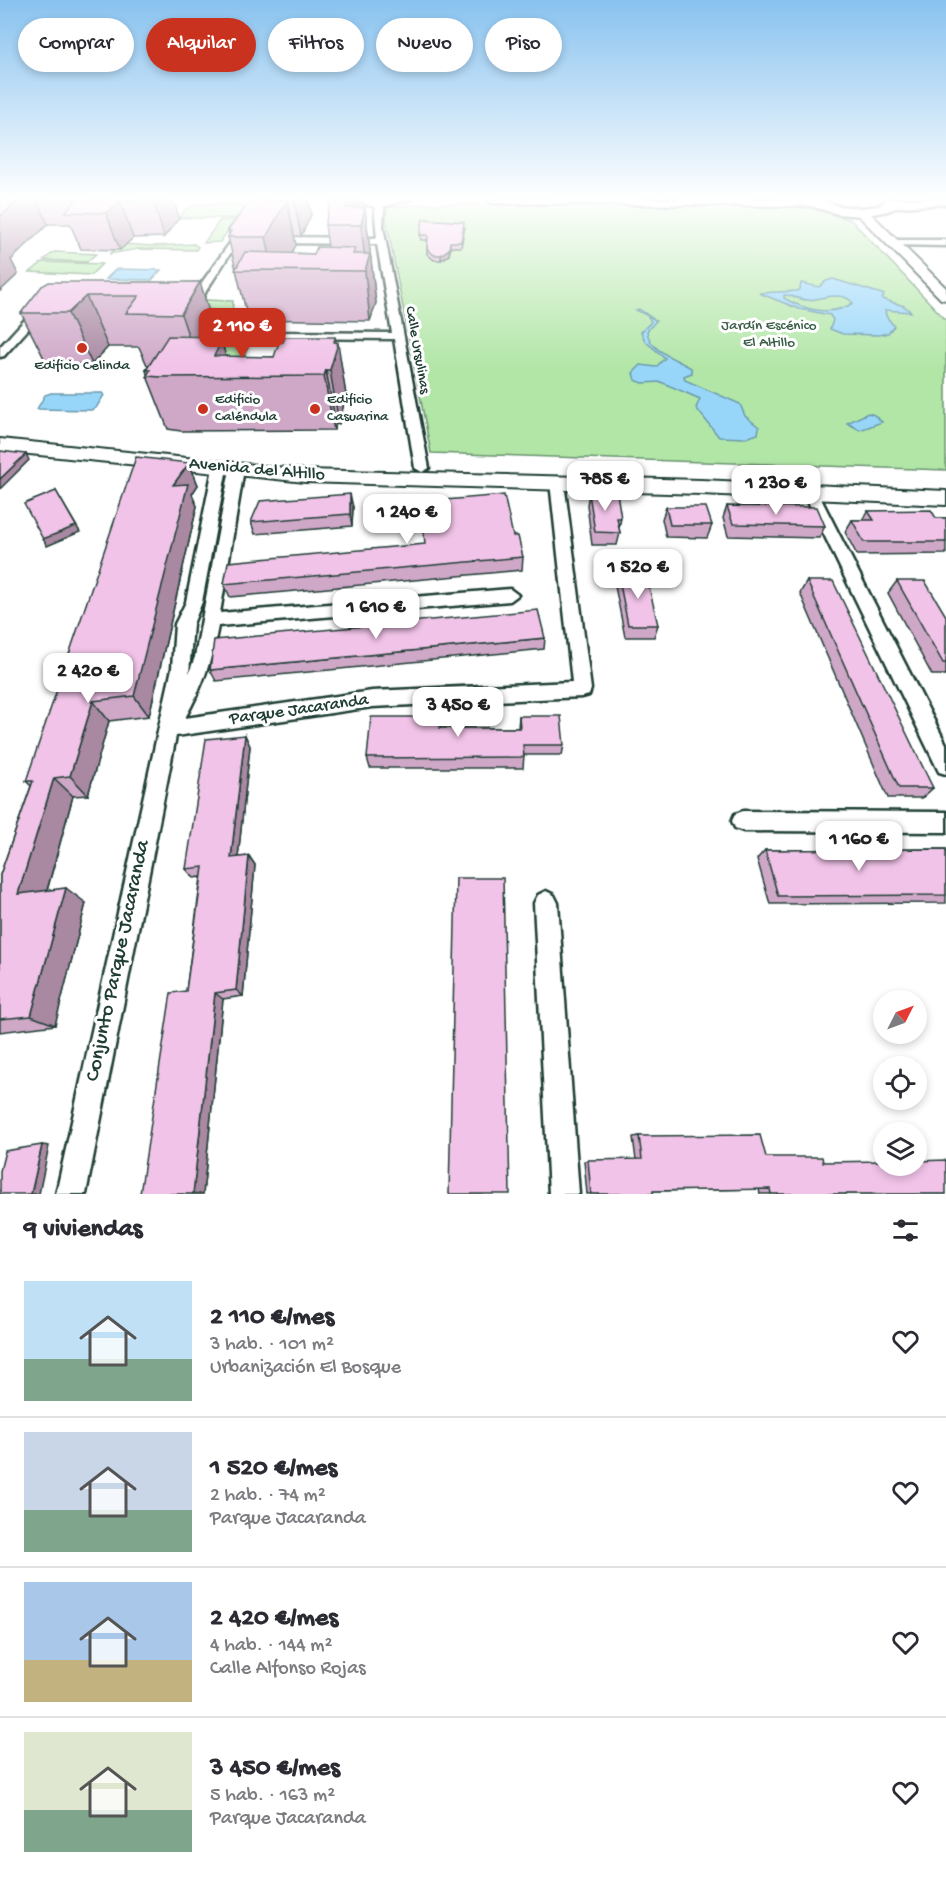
<!DOCTYPE html>
<html lang="es">
<head>
<meta charset="utf-8">
<style>
  :root { --surface:#fff; --page:#f7f7f7; --text:#2b2b33; --muted:#7c7c81; --line:#e1e1e2; --accent:#c8321e }
  body { margin:0; font-family:"Gochi Hand",sans-serif; background:var(--page); color:var(--text); height:100vh; display:flex; flex-direction:column; font-size:22px; white-space:nowrap }
  * { box-sizing:border-box; margin:0 }
  p { font-size:20px; color:var(--muted) }
  .icon { flex:none; width:33px; height:33px; fill:none; stroke:currentColor; stroke-width:2; stroke-linecap:round; stroke-linejoin:round }
  .map { position:relative; height:1194px; overflow:hidden }
  .drawer { display:flex; flex-direction:column; background:var(--surface); flex:1 }
  .drawer>* { flex:none }
  .hud { position:absolute; left:18px; top:18px; width:600px; height:54px; display:flex; gap:12px }
  .needle { width:39px; rotate:48deg }
  .controls { position:absolute; left:873px; top:990px; display:grid; gap:12px }
  .controls a { display:grid; place-items:center; width:54px; height:54px; border-radius:50%; background:var(--surface); box-shadow:0 3px 9px #0003; font-size:30px }
  .price { position:absolute; translate:-50% -51px; padding:0 14px; border-radius:12px; background:#fff; color:#222; font-size:20px; line-height:39px; filter:drop-shadow(0 2px 3px #0008) }
  .price::after { content:''; position:absolute; left:50%; top:36px; width:18px; height:14px; margin-left:-9px; background:inherit; clip-path:polygon(0 0,100% 0,50% 100%) }
  .price.on { background:var(--accent); color:#fff }
  ul { padding:0; list-style:none }
  li { display:flex; align-items:center; gap:18px; height:150px; padding:0 24px }
  li+li { border-top:2px solid var(--line) }
  li span { display:grid; place-items:center; flex:none; width:168px; height:120px; border-radius:0px; color:#555 }
  li>.icon { margin-inline-start:auto }
  span .icon { width:72px; height:72px; fill:#fffc; stroke-width:1 }
  li b { font-size:26px }
  h2 { display:flex; justify-content:space-between; align-items:center; height:72px; padding:0 24px; font-size:26px }
  .pill { padding:0 21px; border-radius:27px; background:var(--surface); box-shadow:0 3px 9px #0003; font-size:21px; line-height:54px }
  .pill.on { background:var(--accent); color:#fff }
  .map>svg:first-child { display:block }
  .green { fill:#b2e6a7; stroke:#68926e; stroke-width:1.5 }
  .water { fill:#98d6f9; stroke:#6899aa; stroke-width:1.5; fill-rule:evenodd }
  .lines { fill:none; stroke-linecap:round; stroke-linejoin:round }
  .street-casing { stroke:#1f3d34; stroke-width:5 }
  .secondary-casing { stroke:#1f3d34; stroke-width:4 }
  .primary-casing { stroke:#1f3d34; stroke-width:5 }
  .street { fill:#fff; fill-rule:evenodd }
  .secondary { fill:#fff; fill-rule:evenodd }
  .primary { fill:#fff; fill-rule:evenodd }
  .wall { fill:#cfa8c8; stroke:#1f3d34; stroke-width:1.5 }
  .shaded-wall { fill:#a988a2; stroke:#1f3d34; stroke-width:1.5 }
  .building { fill:#f1c3e8; stroke:#1f3d34; stroke-width:1.5 }
  .poi-dot { fill:#c8321e; stroke:#fff; stroke-width:2 }
  .labels { text-anchor:middle; dominant-baseline:central; stroke-width:6; stroke-linejoin:round; paint-order:stroke }
  .far-park-label { font-size:15px; fill:#3c5f4b; stroke:#fff }
  .far-street-label { font-size:15px; fill:#1f3d34; stroke:#fff }
  .far-poi-label { font-size:15px; fill:#1f3d34; stroke:#fff; text-anchor:start }
  .street-label { font-size:18px; fill:#1f3d34; stroke:#fff }
  .near-street-label { font-size:21px; fill:#1f3d34; stroke:#fff }
</style>
</head>
<body>
<div class="map">
<svg width="946" height="1194" viewBox="0 0 946 1194">
  <rect width="100%" height="100%" fill="#fff"/>
  <filter id="ink" filterUnits="userSpaceOnUse"><feTurbulence type="fractalNoise" baseFrequency=".0167" numOctaves="2"/><feDisplacementMap in="SourceGraphic" scale="12" xChannelSelector="R" yChannelSelector="G"/><feConvolveMatrix kernelMatrix="1 2 1 2 8 2 1 2 1" color-interpolation-filters="sRGB"/></filter>
  <g filter="url(#ink)">
    <!-- green -->
    <path class="green" d="M196,204h45l5,3 -9,11h-58l7,-9z
      M418,204l385,2 48,14 95,100v150l-515,-17 -45,-234 1,-11z
      M220,220h16l-16,22 -16,1z
      M122,244l32,2 40,-2 4,3 -2,3 -58,-1 -29,5z
      M54,252l42,2 -9,8 -43,-2z
      M43,262l59,2 -11,11 -61,-3z
      M205,300l28,1 -1,16 -32,-10z
      M227,341h24l-12,27h-24z"/>
    <!-- water -->
    <path class="water" d="M116,269l45,1 -9,10 -46,-1z
      M833,279l49,15 2,1 -2,4 22,7 7,6 -26,-2 1,6 8,10 -6,7 -10,2 -35,-1 -13,-5 3,-9 -3,-5 -31,-6 -40,-16 38,-2 3,-2 1,-6 18,4 7,-6zM784,295c9,0 15,5 24,5 14,-1 34,-10 45,3 -22,14 -49,7 -69,-5z
      M639,309l17,12 -9,10c2,20 29,28 44,37l1,5 -8,3 1,4 55,24 5,12 14,11 -1,7 -12,4 -27,-1 -23,-29 4,-9 -39,-17 -18,1 -8,-3 -2,-7 8,-8 15,2 9,-9 -20,-17 -4,-9 10,-10 -3,-6 -12,-6z
      M51,393h51l2,2 -8,13 -5,2 -54,-1 8,-14z
      M868,413l6,2 8,7 -22,8 -13,-7z"/>
    <g class="lines">
      <defs>
        <path id="street" d="M374,202h6l4,6 -1,19 46,241 -7,4 -7,-4 -21,-129 -115,-1 -72,-21h-20l-5,-3 7,-3 7,-20 46,-65 4,3 -40,62 -9,20 15,1 68,20 112,1 -15,-89 -102,-1 -4,-3 4,-3 102,1z
          M893,240h53v6l-56,-1v-4z
          M32,312l12,-1 5,3 -10,3 -35,39 -4,1v-10z
          M220,464l7,4 -25,134 -9,22 -4,49 6,-16 35,-188 7,-4 7,4 -24,144 290,-24 8,6 -8,6 -292,25c-6,34 -16,62 -33,92l187,-27 200,-9 -22,-200 7,-5 7,5 27,207 -2,6 -7,2 -210,10 -196,29 -90,458h-30l116,-526 3,-44 11,-22 27,-134z
          M810,486l7,5 129,253v30l-7,-2 -136,-281z
          M743,811l203,1v20l-203,-1 -8,-3 -3,-7 3,-7z
          M546,891l8,4 4,8 21,291h-30l-15,-291 4,-8z"/>
        <path id="secondary" d="M862,208l4,1 80,79v12l-5,-1 -83,-84 -2,-3z
          M0,439l305,31 396,10 245,11v14l-245,-11 -396,-12 -305,-31z"/>
        <path id="primary" d="M351,199h61l-35,9z
          M486,199h333l19,7 24,2 17,-2 8,-7h59v5l-48,3 -10,4 -26,5 -24,-2 -27,-8 -319,-3z"/>
      </defs>
      <!-- street casing -->
      <use href="#street" class="street-casing"/>
      <!-- secondary casing -->
      <use href="#secondary" class="secondary-casing"/>
      <!-- primary casing -->
      <use href="#primary" class="primary-casing"/>
      <!-- street -->
      <use href="#street" class="street"/>
      <!-- secondary -->
      <use href="#secondary" class="secondary"/>
      <!-- primary -->
      <use href="#primary" class="primary"/>
    </g>
    <!-- wall -->
    <path class="wall" d="M0,199h173l6,19 -15,19 -31,1 -13,12 -39,-1 -11,-25h-22l-37,36 7,14 -18,17z
      M252,199h57l2,16 -10,21h-7l2,9 -4,8 22,1 14,-7 -3,-22 10,-26h19l1,9 -1,-9h9l1,9h1l11,95 -6,18 -122,-2 -20,-82 1,-2 -1,-5z
      M465,227l-4,20h-10l-2,8 -8,5h-7l-7,-6v-14h-6l-1,-5z
      M200,282l15,50 -2,5h7l6,20h48l62,-14 10,52 -7,29h-3l-2,6 -153,1 -13,-2 -21,-53v-2l-1,-4 3,-5h-2l-8,-18h-31l-16,17h-45l-26,-51 21,-27z
      M189,463l9,22 -6,9 5,12 -48,210 -40,5 -21,74 -15,1 -26,95 39,12 -31,122 -55,7v-157l31,-89 -5,-5z
      M589,493l32,25 -2,10 1,5 -3,12h-25l-5,-40z
      M727,506l98,20 -6,12 -91,-2 -5,-18z
      M353,507l-1,19 -97,8 -4,-12z
      M666,507l46,18 -5,13 -41,-1 -4,-18z
      M868,511l68,7h10v36l-89,1 -12,-23 7,-12h11z
      M513,536l10,21 -1,13 -292,27 -6,-13z
      M618,574l40,51 -4,12h-29l-10,-51z
      M807,581l126,207 -11,10h-34l-88,-205z
      M897,581l49,35v59h-14l-44,-82z
      M545,638l-1,11 -328,32 -6,-11z
      M519,716l45,29 -2,10h-38l-1,13h-153l-3,-10 74,-30h77z
      M245,735l5,11 -12,111 11,-1 6,9 -12,131 -20,3 -20,195h-63l46,-203 15,-114 -7,1 -8,-9z
      M946,849v54l-176,1 -13,-45 8,-9z
      M639,1136l127,21 57,5 123,32h-186l-1,-5 -106,2v3h-66l-3,-33 52,-1 -3,-23z"/>
    <!-- shaded-wall -->
    <path class="shaded-wall" d="M20,199h17l11,25 -37,36 7,14 -18,17v-74z
      M153,199h20l6,19 -15,19z
      M294,199h15l2,16 -10,21z
      M354,199h9l1,13 1,-4 11,95 -6,18 -5,-50 1,-3 -5,-43h-4z
      M287,200l9,45 -13,25h-10l-7,-33z
      M120,201l13,37 -13,12 -14,-37z
      M450,242l-1,13 -8,5v-5z
      M200,282l15,50 -17,33 -17,-51z
      M86,296l22,51 -16,17 -24,-51z
      M220,337l12,40 -18,-21 3,-14z
      M335,337l2,8 1,-2 8,52 -7,29 -9,-54z
      M326,370l10,54 -2,6 -10,-54z
      M26,454l3,6 -29,29v-10z
      M189,463l9,22 -6,9 5,12 -48,210 -15,-20 39,-211z
      M56,491l24,41 -33,14 -4,-7z
      M350,494l3,13 -1,19 -2,-12z
      M93,701l16,20 -21,74 -18,-19z
      M245,735l5,11 -13,121 -6,-9z
      M54,778l19,18 -31,112 -24,-14z
      M249,856l6,9 -12,131 -7,-6z
      M66,888l20,15 -31,122 -24,-9z
      M215,993l8,6 -20,195h-10z
      M42,1145l7,1 -10,48h-8z"/>
    <!-- building -->
    <path class="building" d="M0,199h20l-20,18z
      M78,199h75l-33,2 -14,12 -41,-1z
      M252,199l35,1 -21,37h-38l3,-6 -3,-1z
      M331,200h18l-3,8h19l-4,17h-36z
      M423,219l41,3 -3,20h-11l-1,7 -8,6h-7l-7,-6 1,-14h-8z
      M317,247l38,1 -2,6h17l-5,17 -130,-1 10,-18 69,2z
      M49,282h151l-19,32 -55,-1 13,-17h-53l-18,17h-47l21,-27z
      M168,336l52,1 -3,5h4l-7,14 60,1 5,-15h4l2,-5h50l-1,5 4,1 -8,27h-4l-2,6 -163,1 -14,-1 3,-6h-4z
      M0,451l26,3 -26,25z
      M136,457l53,6 -16,22 15,-1 -54,212 -41,5 -23,75 -16,2 -36,116 48,-6 -35,128 -31,3v-144l33,-94h-7z
      M56,491l20,35 -33,13 -19,-35z
      M589,493h28l4,25h-4l3,15 -25,-1z
      M350,494v20l-99,8 9,-21z
      M504,495l9,41h5l5,21 -299,27 4,-22 197,-18 -4,-42z
      M727,506l90,1 8,19 -92,-2z
      M666,507h40l6,18h-42z
      M931,510l5,8h10v24h-82l-12,-22h22l-6,-9z
      M618,574h28l12,51h-30z
      M807,581h26l100,207h-34z
      M897,581h28l21,35v47h-3z
      M538,610l7,28 -335,32 4,-30z
      M519,716h42l3,29h-41l1,12 -157,1 4,-41h70l-1,11h80z
      M245,735l-14,123 18,-2 -13,134 -21,3 -22,201h-53l31,-201 15,-2 17,-124 -17,2 20,-130z
      M946,849v46l-168,1 -13,-46z
      M456,878h47l7,316h-61z
      M760,1135l6,22h56l1,5 61,-1v5h32v-5l30,-1v34h-175l-1,-5 -117,2v3h-62l-3,-34 54,-1 -3,-23z
      M42,1145l-11,49h-31v-23l5,-20z"/>
  </g>
  <!-- sky -->
  <linearGradient id="sky" x2="0" y2="1"><stop stop-color="#88c2ef"/><stop offset="0.54" stop-color="#fff"/><stop offset="1" stop-color="#fff" stop-opacity="0"/></linearGradient>
  <rect width="946" height="367" fill="url(#sky)"/>
  <!-- markers -->
  <g class="poi-dot">
    <circle cx="82" cy="348" r="6"/>
    <circle cx="203" cy="409" r="6"/>
    <circle cx="315" cy="409" r="6"/>
  </g>
  <g class="labels">
    <!-- far-park labels -->
    <g class="far-park-label">
      <text x="769" y="326">Jardín Escénico<tspan x="769" dy="17">El Altillo</tspan></text>
    </g>
    <!-- far-street labels -->
    <g class="far-street-label">
      <text transform="translate(417 350) rotate(80)">Calle Ursulinas</text>
    </g>
    <!-- far-poi labels -->
    <g class="far-poi-label">
      <text x="82" y="366" text-anchor="middle">Edificio Celinda</text>
      <text x="215" y="400">Edificio<tspan x="215" dy="17">Caléndula</tspan></text>
      <text x="327" y="400">Edificio<tspan x="327" dy="17">Casuarina</tspan></text>
    </g>
    <!-- street labels -->
    <g class="street-label">
      <text transform="translate(257 470) rotate(5)">Avenida del Altillo</text>
      <text transform="translate(299 710) rotate(-8)">Parque Jacaranda</text>
    </g>
    <!-- near-street labels -->
    <g class="near-street-label">
      <text transform="translate(119 961) rotate(-78)">Conjunto Parque Jacaranda</text>
    </g>
  </g>
</svg>
<div class="controls">
<a><svg class="needle" viewBox="-14 -14 28 28"><path d="M0-13l5 13h-10z" fill="#e53935"/><path d="M0 13l5-13h-10z" fill="#7c7c81"/></svg></a>
<a><svg class="icon" aria-label="locate" viewBox="0 0 24 24"><circle cx="12" cy="12" r="6"/><path d="M12 2v4M12 18v4M2 12h4M18 12h4"/></svg></a>
<a><svg class="icon" aria-label="layers" viewBox="0 0 24 24"><path d="M12 4l9 5-9 5-9-5zM3 14l9 5 9-5"/></svg></a>
</div>
<b class="price on" style="left:242px;top:359px">2 110 €</b>
<b class="price" style="left:605px;top:512px">785 €</b>
<b class="price" style="left:776px;top:516px">1 230 €</b>
<b class="price" style="left:407px;top:545px">1 240 €</b>
<b class="price" style="left:638px;top:600px">1 520 €</b>
<b class="price" style="left:376px;top:640px">1 610 €</b>
<b class="price" style="left:88px;top:704px">2 420 €</b>
<b class="price" style="left:458px;top:738px">3 450 €</b>
<b class="price" style="left:859px;top:872px">1 160 €</b>
<div class="hud">
<a class="pill">Comprar</a>
<a class="pill on">Alquilar</a>
<a class="pill">Filtros</a>
<a class="pill">Nuevo</a>
<a class="pill">Piso</a>
</div>
</div>
<section class="drawer">
<h2>9 viviendas<svg class="icon" aria-label="filters" viewBox="0 0 24 24"><path d="M4 7h16M4 17h16"/><circle cx="9" cy="7" r="2"/><circle cx="15" cy="17" r="2"/></svg></h2>
<ul>
<li><span style="background:linear-gradient(#bfe0f5 65%,#7fa58c 0)"><svg class="icon" aria-label="home" viewBox="0 0 24 24"><path d="M3 11l9-7 9 7M6 9v11h12V9"/></svg></span><div><b>2 110 €/mes</b><p>3 hab. · 101 m²</p><p>Urbanización El Bosque</p></div><svg class="icon" aria-label="heart" viewBox="0 0 24 24"><path d="M12 20l-8-8c-3-5 5-10 8-4 3-6 11-1 8 4z"/></svg></li>
<li><span style="background:linear-gradient(#c9d6e8 65%,#7fa58c 0)"><svg class="icon" aria-label="home" viewBox="0 0 24 24"><path d="M3 11l9-7 9 7M6 9v11h12V9"/></svg></span><div><b>1 520 €/mes</b><p>2 hab. · 74 m²</p><p>Parque Jacaranda</p></div><svg class="icon" aria-label="heart" viewBox="0 0 24 24"><path d="M12 20l-8-8c-3-5 5-10 8-4 3-6 11-1 8 4z"/></svg></li>
<li><span style="background:linear-gradient(#a9c7e8 65%,#c2b280 0)"><svg class="icon" aria-label="home" viewBox="0 0 24 24"><path d="M3 11l9-7 9 7M6 9v11h12V9"/></svg></span><div><b>2 420 €/mes</b><p>4 hab. · 144 m²</p><p>Calle Alfonso Rojas</p></div><svg class="icon" aria-label="heart" viewBox="0 0 24 24"><path d="M12 20l-8-8c-3-5 5-10 8-4 3-6 11-1 8 4z"/></svg></li>
<li><span style="background:linear-gradient(#dfe7d0 65%,#7fa58c 0)"><svg class="icon" aria-label="home" viewBox="0 0 24 24"><path d="M3 11l9-7 9 7M6 9v11h12V9"/></svg></span><div><b>3 450 €/mes</b><p>5 hab. · 163 m²</p><p>Parque Jacaranda</p></div><svg class="icon" aria-label="heart" viewBox="0 0 24 24"><path d="M12 20l-8-8c-3-5 5-10 8-4 3-6 11-1 8 4z"/></svg></li>
</ul>
</section>
</body>
</html>
